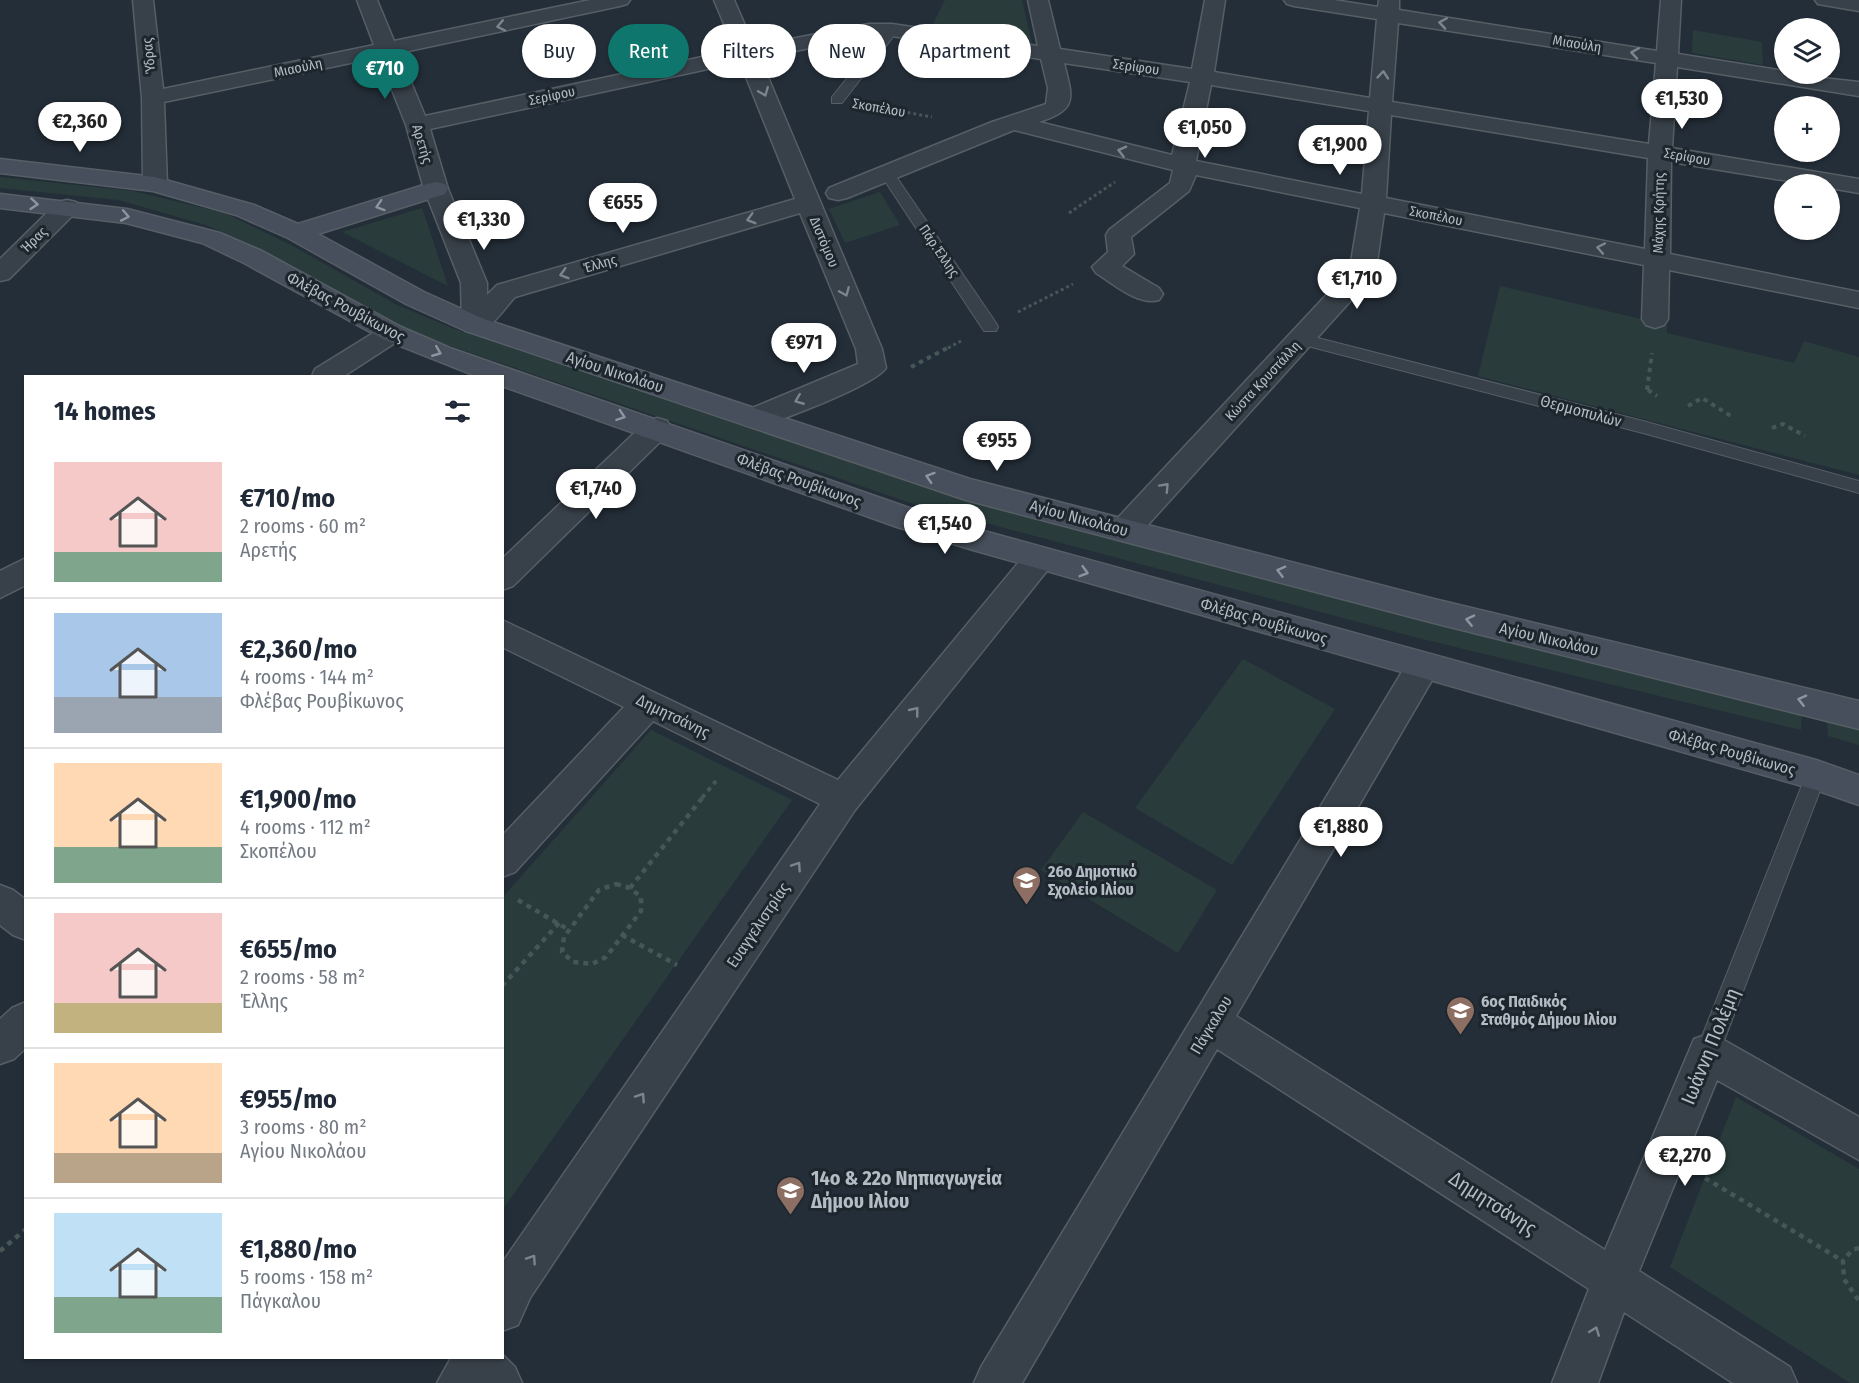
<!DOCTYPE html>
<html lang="en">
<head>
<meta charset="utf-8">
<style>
  :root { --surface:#fff; --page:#f6f6f7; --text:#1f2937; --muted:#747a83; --line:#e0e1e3; --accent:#0f766e }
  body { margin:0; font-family:"Fira Sans Condensed",sans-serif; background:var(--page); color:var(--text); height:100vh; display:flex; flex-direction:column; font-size:22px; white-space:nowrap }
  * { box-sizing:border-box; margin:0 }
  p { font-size:20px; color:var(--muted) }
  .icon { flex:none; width:33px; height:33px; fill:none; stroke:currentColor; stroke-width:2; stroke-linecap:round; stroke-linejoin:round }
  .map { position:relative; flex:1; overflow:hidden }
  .drawer { position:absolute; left:24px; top:375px; width:480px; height:984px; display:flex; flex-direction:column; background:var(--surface); border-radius:0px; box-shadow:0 2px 4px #0004 }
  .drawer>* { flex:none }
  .hud { position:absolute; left:522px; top:24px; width:570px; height:54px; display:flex; gap:12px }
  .tools { position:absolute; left:1774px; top:18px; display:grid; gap:12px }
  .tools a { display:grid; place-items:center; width:66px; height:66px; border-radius:50%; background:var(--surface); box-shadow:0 2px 4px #0004; font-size:30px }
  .price { position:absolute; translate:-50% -51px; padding:0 14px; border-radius:21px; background:#fff; color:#222; font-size:20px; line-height:39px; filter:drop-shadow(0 2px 3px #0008) }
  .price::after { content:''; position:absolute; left:50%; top:36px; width:18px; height:14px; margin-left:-9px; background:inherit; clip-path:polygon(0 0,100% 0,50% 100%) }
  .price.on { background:var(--accent); color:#fff }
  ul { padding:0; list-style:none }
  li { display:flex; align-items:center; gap:18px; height:150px; padding:0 30px }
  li+li { border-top:2px solid var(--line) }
  li span { display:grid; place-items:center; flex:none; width:168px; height:120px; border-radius:0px; color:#555 }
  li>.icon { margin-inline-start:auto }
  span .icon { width:72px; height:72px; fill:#fffc; stroke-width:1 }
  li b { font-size:26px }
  h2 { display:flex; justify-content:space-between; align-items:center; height:72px; padding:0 30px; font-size:26px }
  .pill { padding:0 21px; border-radius:27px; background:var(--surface); box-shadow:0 2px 4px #0004; font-size:21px; line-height:54px }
  .pill.on { background:var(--accent); color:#fff }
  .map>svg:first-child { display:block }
  .green { fill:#293c3b }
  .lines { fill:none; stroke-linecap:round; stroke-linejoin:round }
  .lane-casing { stroke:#565e66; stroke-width:2 }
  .street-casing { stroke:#565e66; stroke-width:3 }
  .secondary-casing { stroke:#565e66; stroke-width:3 }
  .path-far2 { stroke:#465758; stroke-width:3; stroke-dasharray:3 3; stroke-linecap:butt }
  .path-far1 { stroke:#465758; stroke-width:4; stroke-dasharray:4.5 4.5; stroke-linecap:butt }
  .path { stroke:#465758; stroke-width:4.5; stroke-dasharray:5 5; stroke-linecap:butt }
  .lane { fill:#384049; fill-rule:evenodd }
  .street { fill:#384049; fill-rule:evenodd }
  .secondary { fill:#464f5b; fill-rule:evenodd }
  .oneway { stroke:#7c848d }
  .oneway2 { stroke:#8d959f }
  .labels { text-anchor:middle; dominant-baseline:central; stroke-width:6; stroke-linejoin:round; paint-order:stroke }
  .far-street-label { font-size:14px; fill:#b3bbc4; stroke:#1d252d }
  .street-label { font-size:16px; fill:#b3bbc4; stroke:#1d252d }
  .poi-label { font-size:16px; font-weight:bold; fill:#b3bbc4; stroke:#1d252d; text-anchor:start }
  .near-street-label { font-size:20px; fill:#b3bbc4; stroke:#1d252d }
  .near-poi-label { font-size:20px; font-weight:bold; fill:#b3bbc4; stroke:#1d252d; text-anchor:start }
</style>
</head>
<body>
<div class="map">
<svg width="1859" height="1383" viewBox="0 0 1859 1383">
  <rect width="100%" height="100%" fill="#242e38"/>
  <!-- green -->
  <path class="green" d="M945,0h77l10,43 -101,-15z
    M1693,30l69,12 1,23 -71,-12z
    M0,177l133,14 91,22 69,33 104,59 55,23 465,157 505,133 380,95 -1,17 -383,-92 -507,-135 -481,-164 -38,-16 -142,-79 -44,-19 -88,-25 -118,-12z
    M880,192l20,33 -55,18 -16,-34z
    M422,208l26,78 -106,-54z
    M1500,286l167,39v8l127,30 10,-22 55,16v118l-381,-99z
    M1243,659l92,50 -103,156 -97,-57z
    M1827,720l32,10v15l-31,-9z
    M651,730l141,70 -289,409v-312z
    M1083,812l134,78 -39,63 -137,-83z
    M1736,1097l123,72v214h-9l-180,-116z"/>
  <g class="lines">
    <defs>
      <path id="lane" d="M892,26l4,1v6l-54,70h-10v-6l56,-70z
        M888,171l5,1 103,151 2,4 -2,4h-12l-103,-156z
        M1302,334l341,87 216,60v12l-216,-60 -347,-90 -2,-4 2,-4z
        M1816,766l7,3 3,6 -109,284 -4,8 -8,3 -8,-3 -4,-8 113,-284 3,-6z"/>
      <path id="street" d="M133,0h20l10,89 211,-44 -17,-45h20l17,41 196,-41h40l-3,4 -7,2 -221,47 26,63 310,-66 -21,-50h20l20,46 115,-22h23l146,22 -10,-46h20l12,49 132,20 13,-69h20l-11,72 156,26 7,-79 -83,-13 -7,-2 -3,-4h50l44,7 1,-7h20v10l258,41 4,-51h20l-3,54 107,17v3l74,8v14l-182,-29 -5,81 187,31v14l-29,-5v-4h-23l-136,-22 -1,92 189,38v16l-190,-38 -1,49 -4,6 -9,3 -9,-3 -4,-6 2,-54 -260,-52 -7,49 -13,24 -228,252 -11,3 -11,-3 -4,-8 4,-8 230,-246 7,-14 9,-54 -164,-33 -7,16 -58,46 3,17 -12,12 37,22 4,6 -4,6c-21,6 -45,-16 -63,-27l-4,-6 16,-15 -2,-17 3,-5 61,-47 3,-13 -159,-40 -167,68 -9,2 -9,-2 -3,-5 3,-5 163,-66 54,-18 2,-16 -7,-29 -149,-23h-23l-109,22 122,291 4,19c-12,18 -107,53 -131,60l-10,-3 -4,-7 4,-7 113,-47 -2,-15 -56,-136 -285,84c-14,15 -27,40 -49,34l-4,-6 -1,-42 -37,-94 -18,-64 -27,-68 -215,45 3,82 -4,5 -8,2 -8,-2 -4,-5 -1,-86zM1398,23l258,40 -7,81 -257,-42zM740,62l55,137 -298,86 -10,10v-12l-39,-94 -18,-60zM1064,63l126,19 -18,73 -133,-33c39,-13 34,-23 25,-59zM1211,85l158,26 -7,83 -166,-33zM1391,115l257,43 -3,91 -259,-51z
        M1815,0h44v11l-41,-7z
        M67,200l9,2 3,5 -3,5 -67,67 -9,2v-22l58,-57z
        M392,324l9,3 4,6 -4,6 -57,37h-32l3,-7 68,-42z
        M657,418l10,3 4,7 -4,7 -154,151 -11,4v-31l145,-138z
        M1039,547l11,4 4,8 -4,8 -195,243 -325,488 -12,27 -16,6v-68l318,-459 -167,-83 -138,151 -13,5v-41l122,-129 -122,-60v-27l336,160 190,-229z
        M26,558v27l-26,13v-27z
        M1423,653l12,4 4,9 -4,9 -199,341 369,234 89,-211 14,-5 14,5 137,78v43l-142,-80 -78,191 151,96 7,16h-64l-109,-71 -26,71h-46l37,-94 -372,-240 -195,334h-48l7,-16 430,-710z
        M0,885l13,5 13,10v40l-13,-5 -13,-10z
        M26,1002v46l-12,11 -14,5v-45l12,-11z
        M502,1354l13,13 7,16h-85l14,-25h51z"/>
      <path id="secondary" d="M0,159l155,18 99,28 44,19 129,-40 9,-2 9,2 3,5 -3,5 -127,40 106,58 60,27 486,160 464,120 425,102v28l-425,-106 -468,-123 -500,-169 -60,-27 -118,-66 -52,-23 -83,-24 -153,-18z
        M0,194l127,15 93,24 42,18 139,76 49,21 468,163 55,17 843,232 43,15v30l-43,-15 -843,-240 -76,-23 -395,-141v-10h-26l-93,-37 -139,-76 -42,-20 -76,-20 -126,-15z"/>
    </defs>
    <!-- lane casing -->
    <use href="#lane" class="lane-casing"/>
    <!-- street casing -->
    <use href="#street" class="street-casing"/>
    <!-- secondary casing -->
    <use href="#secondary" class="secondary-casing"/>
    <!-- path-far2 -->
    <path class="path-far2" d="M872,106l60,11
      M1069,213l46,-31
      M1018,312l55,-28
      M948,348l13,-7"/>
    <!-- path-far1 -->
    <path class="path-far1" d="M911,367l40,-21
      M1647,390l5,-37
      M1648,390l9,6
      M1688,406l14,-8 29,18
      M1772,428l11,-4 22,12
      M702,798l14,-17"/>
    <!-- path -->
    <path class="path" d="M616,884l14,4 11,9v14l-35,46 -14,7 -19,-2 -11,-10 2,-15 35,-47z
      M630,888l73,-91
      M518,900l51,30
      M622,935l55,30
      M502,986l57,-63
      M1705,1178l138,83
      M1859,1248l-7,2 -9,11 1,18 15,22
      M0,1251l26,-22"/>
    <!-- lane -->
    <use href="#lane" class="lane"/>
    <!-- street -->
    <use href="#street" class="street"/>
    <!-- secondary -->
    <use href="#secondary" class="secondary"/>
  </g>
  <!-- one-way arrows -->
  <defs><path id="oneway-chevron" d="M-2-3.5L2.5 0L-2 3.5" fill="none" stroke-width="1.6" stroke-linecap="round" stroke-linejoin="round" transform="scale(1.5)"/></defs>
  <g class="oneway">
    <use href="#oneway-chevron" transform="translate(1443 23) rotate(-171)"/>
    <use href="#oneway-chevron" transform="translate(501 26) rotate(168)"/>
    <use href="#oneway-chevron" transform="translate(1635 53) rotate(-171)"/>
    <use href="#oneway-chevron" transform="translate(1383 75) rotate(-85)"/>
    <use href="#oneway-chevron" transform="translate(764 92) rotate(68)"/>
    <use href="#oneway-chevron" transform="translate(1122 151) rotate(-166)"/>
    <use href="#oneway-chevron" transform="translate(751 219) rotate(164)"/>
    <use href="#oneway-chevron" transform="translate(1601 248) rotate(-169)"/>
    <use href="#oneway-chevron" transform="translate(564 274) rotate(164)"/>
    <use href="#oneway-chevron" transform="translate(845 292) rotate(67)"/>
    <use href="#oneway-chevron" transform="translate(799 400) rotate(158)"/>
    <use href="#oneway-chevron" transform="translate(1165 487) rotate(-47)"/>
    <use href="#oneway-chevron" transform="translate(915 711) rotate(-51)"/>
    <use href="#oneway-chevron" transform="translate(797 866) rotate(-56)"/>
    <use href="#oneway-chevron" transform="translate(641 1097) rotate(-56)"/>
    <use href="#oneway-chevron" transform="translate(532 1259) rotate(-56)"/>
    <use href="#oneway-chevron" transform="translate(1595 1331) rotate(-69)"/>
  </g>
  <g class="oneway2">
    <use href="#oneway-chevron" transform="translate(34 204) rotate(5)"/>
    <use href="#oneway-chevron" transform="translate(380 206) rotate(162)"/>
    <use href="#oneway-chevron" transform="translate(125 216) rotate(11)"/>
    <use href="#oneway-chevron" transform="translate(437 352) rotate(22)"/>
    <use href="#oneway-chevron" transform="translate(621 416) rotate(19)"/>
    <use href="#oneway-chevron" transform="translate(930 477) rotate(-162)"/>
    <use href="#oneway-chevron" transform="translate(1281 571) rotate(-165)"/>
    <use href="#oneway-chevron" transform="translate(1084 572) rotate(16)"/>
    <use href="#oneway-chevron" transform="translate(1470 620) rotate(-167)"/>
    <use href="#oneway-chevron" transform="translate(1802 700) rotate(-166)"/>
  </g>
  <!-- icons -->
  <defs>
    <symbol id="school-pin" viewBox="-11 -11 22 30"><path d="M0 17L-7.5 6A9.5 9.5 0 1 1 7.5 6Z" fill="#8d6e63" stroke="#1d252d"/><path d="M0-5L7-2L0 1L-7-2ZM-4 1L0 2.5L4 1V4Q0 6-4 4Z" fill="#fff"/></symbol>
  </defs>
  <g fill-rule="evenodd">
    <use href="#school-pin" x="1010" y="864" width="33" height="45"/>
    <use href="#school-pin" x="1444" y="994" width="33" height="45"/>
    <use href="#school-pin" x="774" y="1174" width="33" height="45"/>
  </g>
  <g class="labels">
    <!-- far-street labels -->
    <g class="far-street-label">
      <text transform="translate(1577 44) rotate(9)">Μιαούλη</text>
      <text transform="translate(149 56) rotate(-96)">Ύδρας</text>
      <text transform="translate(1136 67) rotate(8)">Σερίφου</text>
      <text transform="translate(298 68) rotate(-12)">Μιαούλη</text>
      <text transform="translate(552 96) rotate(-12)">Σερίφου</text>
      <text transform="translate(879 108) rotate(10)">Σκοπέλου</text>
      <text transform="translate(422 144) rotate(73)">Αρετής</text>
      <text transform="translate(1687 157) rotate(10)">Σερίφου</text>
      <text transform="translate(1659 213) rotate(-89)">Μάχης Κρήτης</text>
      <text transform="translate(1436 216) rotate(11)">Σκοπέλου</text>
      <text transform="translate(34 240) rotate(-44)">Ήρας</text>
      <text transform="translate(824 242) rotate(67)">Διστόμου</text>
      <text transform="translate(939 251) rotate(56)">Πάρ.Έλλης</text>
      <text transform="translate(600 264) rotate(-16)">Έλλης</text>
      <text transform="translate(1263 381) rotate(-47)">Κώστα Κρυστάλλη</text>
    </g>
    <!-- street labels -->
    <g class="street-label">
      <text transform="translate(346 307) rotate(28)">Φλέβας Ρουβίκωνος</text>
      <text transform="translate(615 372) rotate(18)">Αγίου Νικολάου</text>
      <text transform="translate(1581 411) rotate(15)">Θερμοπυλών</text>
      <text transform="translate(799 480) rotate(20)">Φλέβας Ρουβίκωνος</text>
      <text transform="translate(1079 518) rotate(15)">Αγίου Νικολάου</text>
      <text transform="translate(1264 621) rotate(16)">Φλέβας Ρουβίκωνος</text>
      <text transform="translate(1549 639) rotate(13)">Αγίου Νικολάου</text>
      <text transform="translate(673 716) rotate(26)">Δημητσάνης</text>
      <text transform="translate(1732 752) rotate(16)">Φλέβας Ρουβίκωνος</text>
      <text transform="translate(758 925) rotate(-56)">Ευαγγελιστρίας</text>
      <text transform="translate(1211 1025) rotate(-59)">Πάγκαλου</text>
    </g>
    <!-- poi labels -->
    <g class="poi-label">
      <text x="1048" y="871">26ο Δημοτικό<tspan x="1048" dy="18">Σχολείο Ιλίου</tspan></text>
      <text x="1481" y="1001">6ος Παιδικός<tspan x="1481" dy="18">Σταθμός Δήμου Ιλίου</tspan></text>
    </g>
    <!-- near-street labels -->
    <g class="near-street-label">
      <text transform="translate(1710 1046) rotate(-68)">Ιωάννη Πολέμη</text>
      <text transform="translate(1493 1203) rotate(33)">Δημητσάνης</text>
    </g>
    <!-- near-poi labels -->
    <g class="near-poi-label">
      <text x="811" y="1178">14ο &amp; 22ο Νηπιαγωγεία<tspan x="811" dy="23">Δήμου Ιλίου</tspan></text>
    </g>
  </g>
</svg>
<div class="tools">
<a><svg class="icon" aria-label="layers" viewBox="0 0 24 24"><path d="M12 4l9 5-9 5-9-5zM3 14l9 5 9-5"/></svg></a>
<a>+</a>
<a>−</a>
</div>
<b class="price on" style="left:385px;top:100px">€710</b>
<b class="price" style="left:1682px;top:130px">€1,530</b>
<b class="price" style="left:80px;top:153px">€2,360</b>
<b class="price" style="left:1205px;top:159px">€1,050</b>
<b class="price" style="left:1340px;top:176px">€1,900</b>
<b class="price" style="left:623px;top:234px">€655</b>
<b class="price" style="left:484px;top:251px">€1,330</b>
<b class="price" style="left:1357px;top:310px">€1,710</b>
<b class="price" style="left:804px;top:374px">€971</b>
<b class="price" style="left:997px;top:472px">€955</b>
<b class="price" style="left:596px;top:520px">€1,740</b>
<b class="price" style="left:945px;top:555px">€1,540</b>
<b class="price" style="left:1341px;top:858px">€1,880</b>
<b class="price" style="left:1685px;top:1187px">€2,270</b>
<div class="hud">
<a class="pill">Buy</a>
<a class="pill on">Rent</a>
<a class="pill">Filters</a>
<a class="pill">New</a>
<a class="pill">Apartment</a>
</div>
<section class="drawer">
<h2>14 homes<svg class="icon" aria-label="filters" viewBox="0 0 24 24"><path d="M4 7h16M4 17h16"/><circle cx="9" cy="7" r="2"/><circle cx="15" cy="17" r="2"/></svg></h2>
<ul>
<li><span style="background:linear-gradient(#f6c9c9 75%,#7fa58c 0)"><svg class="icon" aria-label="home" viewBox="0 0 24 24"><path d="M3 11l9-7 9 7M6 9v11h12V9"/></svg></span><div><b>€710/mo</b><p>2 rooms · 60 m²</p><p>Αρετής</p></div></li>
<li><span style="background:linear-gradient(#a9c7e8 70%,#9aa5b1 0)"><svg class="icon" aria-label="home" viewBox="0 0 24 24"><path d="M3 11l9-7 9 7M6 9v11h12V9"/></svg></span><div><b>€2,360/mo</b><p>4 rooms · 144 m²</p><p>Φλέβας Ρουβίκωνος</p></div></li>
<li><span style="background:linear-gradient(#ffd9b3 70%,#7fa58c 0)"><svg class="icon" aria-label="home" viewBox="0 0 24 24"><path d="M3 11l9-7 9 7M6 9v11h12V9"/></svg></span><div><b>€1,900/mo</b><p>4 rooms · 112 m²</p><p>Σκοπέλου</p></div></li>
<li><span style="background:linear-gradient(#f6c9c9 75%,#c2b280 0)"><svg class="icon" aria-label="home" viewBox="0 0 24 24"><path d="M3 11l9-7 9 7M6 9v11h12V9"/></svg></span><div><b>€655/mo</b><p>2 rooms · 58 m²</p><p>Έλλης</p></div></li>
<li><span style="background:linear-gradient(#ffd9b3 75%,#b9a48a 0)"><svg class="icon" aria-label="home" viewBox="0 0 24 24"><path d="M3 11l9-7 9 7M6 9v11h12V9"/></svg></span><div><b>€955/mo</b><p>3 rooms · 80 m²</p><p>Αγίου Νικολάου</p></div></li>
<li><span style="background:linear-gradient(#bfe0f5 70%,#7fa58c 0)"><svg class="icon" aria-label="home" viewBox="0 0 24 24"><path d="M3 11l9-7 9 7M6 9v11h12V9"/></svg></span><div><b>€1,880/mo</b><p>5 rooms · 158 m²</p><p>Πάγκαλου</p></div></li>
</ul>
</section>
</div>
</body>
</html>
